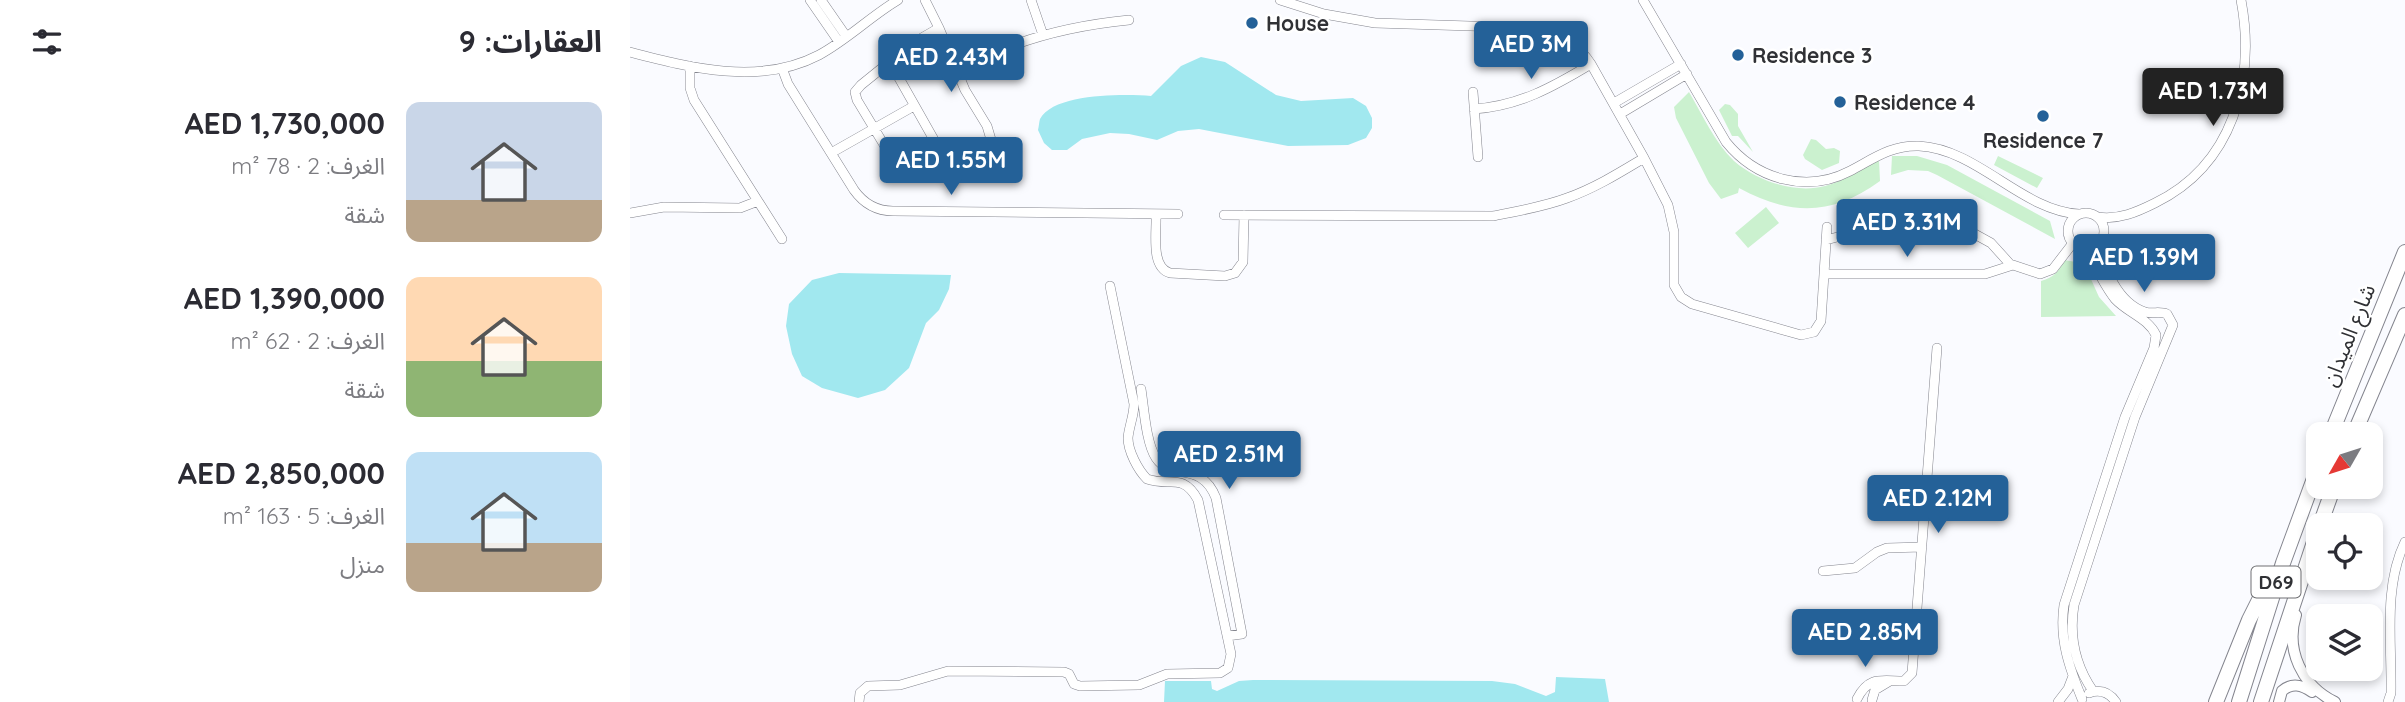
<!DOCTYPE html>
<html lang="ar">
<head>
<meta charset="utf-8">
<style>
  :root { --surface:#fff; --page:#f2f2f3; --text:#2b2b33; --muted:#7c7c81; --accent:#246198 }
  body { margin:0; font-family:Quicksand,"Noto Sans Arabic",sans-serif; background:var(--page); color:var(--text); direction:rtl; height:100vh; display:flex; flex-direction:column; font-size:26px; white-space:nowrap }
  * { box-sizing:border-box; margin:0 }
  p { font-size:23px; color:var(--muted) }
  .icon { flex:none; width:38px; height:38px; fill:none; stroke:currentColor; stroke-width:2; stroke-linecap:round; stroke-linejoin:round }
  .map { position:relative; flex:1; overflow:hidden; direction:ltr }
  .side { display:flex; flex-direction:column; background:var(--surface); width:630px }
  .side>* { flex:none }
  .needle { width:46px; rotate:231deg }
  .fabs { position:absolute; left:1676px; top:422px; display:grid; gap:14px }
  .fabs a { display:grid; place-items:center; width:77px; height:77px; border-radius:14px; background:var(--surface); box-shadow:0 4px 10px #0003; font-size:35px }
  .price { position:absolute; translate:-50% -60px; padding:0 16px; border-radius:7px; background:var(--accent); color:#fff; font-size:23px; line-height:46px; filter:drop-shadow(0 2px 4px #0008) }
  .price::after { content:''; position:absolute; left:50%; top:42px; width:21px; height:16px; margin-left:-10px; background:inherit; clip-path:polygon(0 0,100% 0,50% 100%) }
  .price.selected { background:#222; color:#fff }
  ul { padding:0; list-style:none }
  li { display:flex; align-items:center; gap:21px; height:175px; padding:0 28px }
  li span { display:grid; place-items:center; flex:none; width:196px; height:140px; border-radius:14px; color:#555 }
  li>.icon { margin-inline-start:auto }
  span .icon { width:84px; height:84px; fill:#fffc; stroke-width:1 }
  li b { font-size:30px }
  h2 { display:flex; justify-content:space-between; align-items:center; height:84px; padding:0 28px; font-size:30px }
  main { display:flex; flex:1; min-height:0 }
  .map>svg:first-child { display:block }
  .green { fill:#cbf1cf }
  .water { fill:#a1e8ef }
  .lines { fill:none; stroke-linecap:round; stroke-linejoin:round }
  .minor-casing { stroke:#84858e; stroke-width:10 }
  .tertiary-casing { stroke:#84858e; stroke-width:12 }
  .primary-casing { stroke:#84858e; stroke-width:16 }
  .minor { stroke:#fff; stroke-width:9 }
  .tertiary { stroke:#fff; stroke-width:10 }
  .primary { stroke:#fff; stroke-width:14 }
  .poi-dot { fill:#246198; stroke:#fff; stroke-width:2.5 }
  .labels { text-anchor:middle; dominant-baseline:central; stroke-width:5; stroke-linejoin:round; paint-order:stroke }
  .shield { fill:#fff; stroke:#6e6f72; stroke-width:2 }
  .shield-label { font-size:19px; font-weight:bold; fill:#303135 }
  .poi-label { font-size:21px; font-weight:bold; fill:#303135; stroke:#fff; text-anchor:start }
  .street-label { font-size:21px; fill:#303135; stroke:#fff }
</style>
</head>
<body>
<main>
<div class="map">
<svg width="1775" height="702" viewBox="0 0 1775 702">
  <rect width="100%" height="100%" fill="#fafbff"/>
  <!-- green -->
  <path class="green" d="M1059,92c13,22 26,51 45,69 23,20 61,33 91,25 20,-5 36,-18 54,-26l1,21c-48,35 -89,35 -141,7l-1,5 -17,6 -12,-16 -33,-65 -2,-11z
    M1095,104l5,1 8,9v12l15,26 -15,-16h-6l-13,-26z
    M1181,139l5,1 10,9 8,-1 6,3 -1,12 -17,7 -17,-11 -2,-4z
    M1262,156h25l30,9 103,56 5,18 -118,-64 -9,-4 -20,-1 -17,5z
    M1368,156l45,22 -6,10 -43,-23z
    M1136,207l13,16 -31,25 -13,-15z
    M1434,260l12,2 10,6 13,29 17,19 -75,1v-36c13,-4 18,-9 23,-21z"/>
  <!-- water -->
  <path class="water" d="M571,57l24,5 51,33 25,6 52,-3 13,8 6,12v10l-6,10 -18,7 -60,1 -89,-17 -21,2 -21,9 -28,-6 -19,-1 -28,6 -15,11h-15l-8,-7 -6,-13c1,-4 1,-8 2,-11 14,-26 85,-25 111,-23l30,-30z
    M209,273l112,2 -2,14 -10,21 -13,13 -17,45 -24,22 -27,8 -36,-10 -20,-12 -10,-22 -6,-28 3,-22 23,-24z
    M926,677l49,2 4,23h-445l1,-21h46l1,8 5,2 22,-10 14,-1 239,1 23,3 31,12 9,-4z"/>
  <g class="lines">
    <defs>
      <path id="minor" d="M180,0l29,42
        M191,0l25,36
        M295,0l14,28
        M401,0l12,35
        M650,0l44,14 51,9 160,5c22,5 43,16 56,36l53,94 24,47 6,27v53l7,12 11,7 109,31 13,-3 7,-11 6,-94
        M1013,0l83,142c30,37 80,52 124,29 23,-12 41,-26 69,-25 59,3 103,65 160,68
        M0,52c61,16 130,34 189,3 28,-15 52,-39 79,-55
        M260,62l52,92 11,6 30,-10 9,-7 -5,-17 -22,-36 -26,-62 -26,15 -52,42 -6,7 2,8 38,63
        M60,66v22l4,12 88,139
        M152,68l6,16 66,106c10,14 22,21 39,21l285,3
        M327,72c53,-32 111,-46 172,-52
        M843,92l5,65
        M984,103l67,-39
        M844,109c45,-3 79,-22 117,-45
        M990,114l67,-40
        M201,153l83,-47
        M1438 231a18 18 0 1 1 36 0a18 18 0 1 1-36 0Z
        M0,213l34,-6 76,1 18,-7
        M526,214c1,18 -6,53 14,59l55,3 10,-3 8,-11 1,-47
        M594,215l269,1c25,-5 50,-9 74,-18 28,-10 52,-25 77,-40
        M1468,217c21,3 39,-5 57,-14 78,-38 101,-123 86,-203
        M1196,240l41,-11 35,-16 20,-2 20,5 49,27 19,21 30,10 13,-5 20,-26
        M1451,248c15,15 21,35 34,51 13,14 33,19 41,36l-2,13 -29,69 -61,188c-5,34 5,62 18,94
        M1194,274h161l28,-9
        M511,389c3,19 5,54 15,69 16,24 45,2 60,40l26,136 -15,2
        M1193,571l32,-3 22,-16 10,-4 35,-1
        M1463,691c-18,-26 -24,-55 -19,-86l61,-188 38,-92 -6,-11c-7,-3 -14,0 -22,-2 -27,-9 -42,-44 -45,-69
        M1459,693c11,-4 20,-1 27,9
        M1227,699c12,-24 25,-18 47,-18l8,-8 25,-325
        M1242,700l3,-10 15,-9
        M229,702l1,-9 8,-7 32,-1 48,-14 116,1 5,2 5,10 6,2 59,-1 28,-11 53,-1 8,-5 3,-14 -33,-154c-15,-28 -29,-13 -51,-21 -9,-9 -19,-28 -19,-41 1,-12 6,-22 6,-34l-24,-118
        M1428,702l10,-13 5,-13
        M1758,702l3,-9c1,-49 -8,-106 14,-151"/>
      <path id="tertiary" d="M1666,615c-11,35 6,71 39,87
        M1649,702l3,-11c10,-9 20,-6 30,1"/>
      <path id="primary" d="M1701,434l74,-182
        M1724,434l51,-119
        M1690,525l14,-39
        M1586,702l33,-82 20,-40
        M1609,702l44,-139 36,-98
        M1631,702l58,-175"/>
    </defs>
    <!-- minor casing -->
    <use href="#minor" class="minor-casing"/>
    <!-- tertiary casing -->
    <use href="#tertiary" class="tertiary-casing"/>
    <!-- primary casing -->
    <use href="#primary" class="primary-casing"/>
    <!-- minor -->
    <use href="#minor" class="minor"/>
    <!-- tertiary -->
    <use href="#tertiary" class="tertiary"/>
    <!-- primary -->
    <use href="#primary" class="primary"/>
  </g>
  <!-- markers -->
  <g class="poi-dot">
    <circle cx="622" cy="23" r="7"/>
    <circle cx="1108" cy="55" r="7"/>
    <circle cx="1210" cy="102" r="7"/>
    <circle cx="1413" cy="116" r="7"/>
  </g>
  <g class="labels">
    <!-- shield labels -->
    <rect class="shield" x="1621.5" y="566.5" width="49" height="31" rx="5"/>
    <g class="shield-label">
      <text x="1646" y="582">D69</text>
    </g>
    <!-- poi labels -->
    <g class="poi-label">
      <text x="636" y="23">House</text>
      <text x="1122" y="55">Residence 3</text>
      <text x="1224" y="102">Residence 4</text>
      <text x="1413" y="140" text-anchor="middle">Residence 7</text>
    </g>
    <!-- street labels -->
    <g class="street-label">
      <text transform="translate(1718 335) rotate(-68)">شارع الميدان</text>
    </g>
  </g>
</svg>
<div class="fabs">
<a><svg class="needle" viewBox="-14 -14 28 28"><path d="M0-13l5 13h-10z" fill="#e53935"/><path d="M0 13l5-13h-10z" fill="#7c7c81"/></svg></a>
<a><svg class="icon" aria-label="locate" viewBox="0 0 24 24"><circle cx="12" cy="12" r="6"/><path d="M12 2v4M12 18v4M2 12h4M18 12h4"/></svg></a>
<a><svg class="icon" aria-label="layers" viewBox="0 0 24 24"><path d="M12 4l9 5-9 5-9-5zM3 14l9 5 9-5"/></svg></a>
</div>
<b class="price" style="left:901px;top:81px">AED 3M</b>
<b class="price" style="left:321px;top:94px">AED 2.43M</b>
<b class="price selected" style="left:1583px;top:128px">AED 1.73M</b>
<b class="price" style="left:321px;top:197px">AED 1.55M</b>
<b class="price" style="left:1277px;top:259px">AED 3.31M</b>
<b class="price" style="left:1514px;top:294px">AED 1.39M</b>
<b class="price" style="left:599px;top:491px">AED 2.51M</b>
<b class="price" style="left:1308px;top:535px">AED 2.12M</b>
<b class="price" style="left:1235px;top:669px">AED 2.85M</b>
</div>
<section class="side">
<h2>العقارات: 9<svg class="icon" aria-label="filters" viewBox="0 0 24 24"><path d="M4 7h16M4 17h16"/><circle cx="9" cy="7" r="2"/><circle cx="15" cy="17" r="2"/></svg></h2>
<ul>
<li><span style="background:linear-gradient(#c9d6e8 70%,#b9a48a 0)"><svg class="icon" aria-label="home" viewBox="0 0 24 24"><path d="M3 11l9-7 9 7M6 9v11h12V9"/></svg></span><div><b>AED 1,730,000</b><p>الغرف: 2 · 78 m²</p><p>شقة</p></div></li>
<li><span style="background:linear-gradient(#ffd9b3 60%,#8fb573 0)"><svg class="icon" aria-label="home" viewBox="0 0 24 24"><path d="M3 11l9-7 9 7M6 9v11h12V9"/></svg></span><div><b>AED 1,390,000</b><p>الغرف: 2 · 62 m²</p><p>شقة</p></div></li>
<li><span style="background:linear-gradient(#bfe0f5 65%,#b9a48a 0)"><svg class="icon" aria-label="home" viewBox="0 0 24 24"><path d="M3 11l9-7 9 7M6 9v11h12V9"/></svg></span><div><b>AED 2,850,000</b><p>الغرف: 5 · 163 m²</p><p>منزل</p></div></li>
</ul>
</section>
</main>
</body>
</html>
